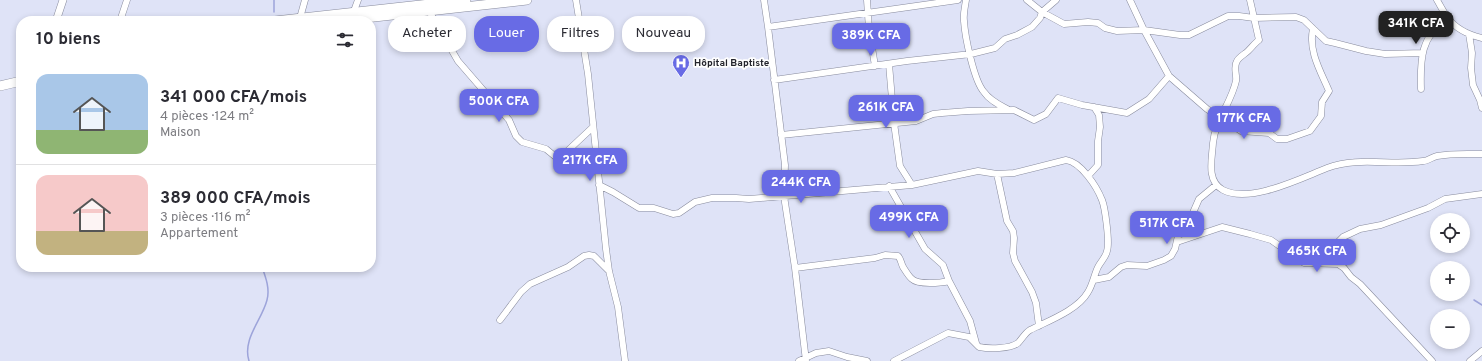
<!DOCTYPE html>
<html lang="fr">
<head>
<meta charset="utf-8">
<style>
  :root { --surface:#fff; --page:#f2f2f3; --text:#2b2b33; --muted:#7c7c81; --line:#e1e1e2; --accent:#686be5 }
  body { margin:0; font-family:Overpass,sans-serif; background:var(--page); color:var(--text); height:100vh; display:flex; flex-direction:column; font-size:15px; white-space:nowrap }
  * { box-sizing:border-box; margin:0 }
  p { font-size:13px; color:var(--muted) }
  .icon { flex:none; width:22px; height:22px; fill:none; stroke:currentColor; stroke-width:2; stroke-linecap:round; stroke-linejoin:round }
  .map { position:relative; flex:1; overflow:hidden }
  .side { position:absolute; left:16px; top:16px; width:360px; height:256px; display:flex; flex-direction:column; background:var(--surface); border-radius:16px; box-shadow:0 2px 6px #0003 }
  .side>* { flex:none }
  .hud { position:absolute; left:388px; top:16px; width:380px; height:36px; display:flex; gap:8px }
  .fabs { position:absolute; left:1430px; top:213px; display:grid; gap:8px }
  .fabs a { display:grid; place-items:center; width:40px; height:40px; border-radius:50%; background:var(--surface); box-shadow:0 2px 6px #0003; font-size:20px }
  .price { position:absolute; translate:-50% -34px; padding:0 9px; border-radius:8px; background:var(--accent); color:#fff; font-size:13px; line-height:26px; filter:drop-shadow(0 1px 2px #0008) }
  .price::after { content:''; position:absolute; left:50%; top:24px; width:12px; height:9px; margin-left:-6px; background:inherit; clip-path:polygon(0 0,100% 0,50% 100%) }
  .price.selected { background:#222; color:#fff }
  ul { padding:0; list-style:none }
  li { display:flex; align-items:center; gap:12px; height:100px; padding:0 20px }
  li+li { border-top:1px solid var(--line) }
  li span { display:grid; place-items:center; flex:none; width:112px; height:80px; border-radius:12px; color:#555 }
  li>.icon { margin-inline-start:auto }
  span .icon { width:48px; height:48px; fill:#fffc; stroke-width:1 }
  li b { font-size:17px }
  h2 { display:flex; justify-content:space-between; align-items:center; height:48px; padding:0 20px; font-size:17px }
  .chip { padding:0 14px; border-radius:16px; background:var(--surface); box-shadow:0 2px 6px #0003; font-size:14px; line-height:36px }
  .chip.selected { background:var(--accent); color:#fff }
  .map>svg:first-child { display:block }
  .lines { fill:none; stroke-linecap:round; stroke-linejoin:round }
  .stream { stroke:#9da4da; stroke-width:1.5 }
  .minor-casing { stroke:#888b9d; stroke-width:7 }
  .tertiary-casing { stroke:#888b9d; stroke-width:8 }
  .primary-casing { stroke:#888b9d; stroke-width:10 }
  .minor { stroke:#fff; stroke-width:6 }
  .tertiary { stroke:#fff; stroke-width:7 }
  .primary { stroke:#fff; stroke-width:9 }
  .labels { text-anchor:middle; dominant-baseline:central; stroke-width:3.5; stroke-linejoin:round; paint-order:stroke }
  .poi-label { font-size:10px; font-weight:bold; fill:#23242c; stroke:#fff; text-anchor:start }
</style>
</head>
<body>
<div class="map">
<svg width="1482" height="361" viewBox="0 0 1482 361">
  <rect width="100%" height="100%" fill="#dfe3f7"/>
  <g class="lines">
    <!-- stream -->
    <path class="stream" d="M274,0v12
      M1474,300l8,5
      M249,361c-7,-22 13,-41 18,-61 3,-11 -1,-22 -5,-33"/>
    <defs>
      <path id="minor" d="M576,0l12,74 18,175 3,22 9,36 7,54
        M764,0l4,27 17,138 -1,31 11,72 11,93
        M867,0l2,29 6,37
        M966,0c-1,7 -3,14 -2,21 1,16 10,60 20,71 6,9 16,13 25,18
        M1027,0l15,12 22,12 24,-2 10,1 7,5 12,3 27,-1 36,5h9l39,-19h11l15,2 42,-1 8,3 22,21 9,2 31,8 19,3 38,-1
        M1130,0l14,30 25,46 38,33 34,22 28,2 8,6h10l23,-8 11,-15 1,-14 7,-11c-8,-19 -21,-40 -16,-62
        M1250,0l9,40c-4,3 -7,7 -11,11 -3,3 -9,6 -11,10 -4,6 0,13 -1,20 -5,22 -21,40 -23,62 -1,16 -7,38 10,47 27,14 78,-12 104,-22 31,-12 64,-2 96,-7 5,0 9,-4 14,-5 15,-3 30,-2 45,-2
        M1437,0c3,5 6,11 10,17 8,11 22,18 35,21
        M354,11l4,-11
        M429,11l29,50 51,59 7,16 6,6 24,7 11,9 4,-1 32,-30
        M300,18l5,-18
        M120,21l7,-21
        M768,27l190,-27
        M1469,34l3,19 -1,15 2,17 7,15 2,8
        M889,64l5,59 6,43 12,19
        M774,80l133,-19 64,-7 24,-6 10,-9 12,-4 15,-8 8,-9 2,-6 14,-12
        M1421,89c-1,-31 0,-52 26,-71
        M781,135l135,-14 17,-7 9,-1 26,-2 46,-1 20,10 12,-6 12,-16 24,7 45,8 22,-14 20,-23
        M997,174l10,47 6,10 1,7 -1,15 2,8 17,31 4,11 3,23
        M1088,176l10,-11v-24l2,-14 -1,-12 -5,-8
        M599,185l14,7 26,16h15l19,6 6,-1 16,-11 17,-4h24l13,1 163,-14 66,-14 19,3 17,-1 52,-13c15,2 31,27 36,40 3,7 8,43 5,51 -1,6 -6,10 -9,16 -4,8 -5,17 -10,25 -10,18 -40,29 -58,38 -5,3 -8,9 -12,13 -8,6 -29,6 -39,4l-10,-10 -21,-4 -54,28
        M889,186l36,63 18,16 6,16
        M1177,242l45,-15 28,7 21,6 33,23 34,1 6,4 7,9 9,7 72,77
        M1331,264l-2,-7 2,-8 12,-12 17,-8 21,-4 47,-17 17,-9 37,-5
        M795,268l80,-10 10,-3 13,1c3,3 3,7 5,11 2,3 6,10 9,12 6,6 29,4 37,2l21,40 6,22
        M1094,280l15,-3 12,-10 6,-2 20,1 17,-6 7,-4 4,-7 3,-13 10,-12 11,-25 17,-14
        M500,320l21,-28 9,-8 38,-17 16,-11 5,-1 5,1 15,15
        M799,361l17,-8 13,-2 18,6 20,4
        M1470,361l12,-10"/>
      <path id="tertiary" d="M56,21l7,-21"/>
      <path id="primary" d="M275,21l191,-21
        M338,21l189,-21
        M0,86l21,-5"/>
    </defs>
    <!-- minor casing -->
    <use href="#minor" class="minor-casing"/>
    <!-- tertiary casing -->
    <use href="#tertiary" class="tertiary-casing"/>
    <!-- primary casing -->
    <use href="#primary" class="primary-casing"/>
    <!-- minor -->
    <use href="#minor" class="minor"/>
    <!-- tertiary -->
    <use href="#tertiary" class="tertiary"/>
    <!-- primary -->
    <use href="#primary" class="primary"/>
  </g>
  <!-- icons -->
  <defs>
    <symbol id="hospital-pin" viewBox="-11 -11 22 30"><path d="M0 17L-7.5 6A9.5 9.5 0 1 1 7.5 6Z" fill="#686be5" stroke="#fff"/><path d="M-5-5h3v3.5h4V-5h3V5h-3V1.5h-4V5h-3Z" fill="#fff"/></symbol>
  </defs>
  <g fill-rule="evenodd">
    <use href="#hospital-pin" x="671" y="53" width="20" height="27"/>
  </g>
  <g class="labels">
    <!-- poi labels -->
    <g class="poi-label">
      <text x="694" y="63">Hôpital Baptiste</text>
    </g>
  </g>
</svg>
<div class="fabs">
<a><svg class="icon" aria-label="locate" viewBox="0 0 24 24"><circle cx="12" cy="12" r="6"/><path d="M12 2v4M12 18v4M2 12h4M18 12h4"/></svg></a>
<a>+</a>
<a>−</a>
</div>
<b class="price selected" style="left:1416px;top:45px">341K CFA</b>
<b class="price" style="left:871px;top:57px">389K CFA</b>
<b class="price" style="left:499px;top:123px">500K CFA</b>
<b class="price" style="left:886px;top:129px">261K CFA</b>
<b class="price" style="left:1244px;top:140px">177K CFA</b>
<b class="price" style="left:590px;top:182px">217K CFA</b>
<b class="price" style="left:801px;top:204px">244K CFA</b>
<b class="price" style="left:909px;top:239px">499K CFA</b>
<b class="price" style="left:1167px;top:245px">517K CFA</b>
<b class="price" style="left:1317px;top:273px">465K CFA</b>
<div class="hud">
<a class="chip">Acheter</a>
<a class="chip selected">Louer</a>
<a class="chip">Filtres</a>
<a class="chip">Nouveau</a>
</div>
<section class="side">
<h2>10 biens<svg class="icon" aria-label="filters" viewBox="0 0 24 24"><path d="M4 7h16M4 17h16"/><circle cx="9" cy="7" r="2"/><circle cx="15" cy="17" r="2"/></svg></h2>
<ul>
<li><span style="background:linear-gradient(#a9c7e8 70%,#8fb573 0)"><svg class="icon" aria-label="home" viewBox="0 0 24 24"><path d="M3 11l9-7 9 7M6 9v11h12V9"/></svg></span><div><b>341 000 CFA/mois</b><p>4 pièces · 124 m²</p><p>Maison</p></div></li>
<li><span style="background:linear-gradient(#f6c9c9 70%,#c2b280 0)"><svg class="icon" aria-label="home" viewBox="0 0 24 24"><path d="M3 11l9-7 9 7M6 9v11h12V9"/></svg></span><div><b>389 000 CFA/mois</b><p>3 pièces · 116 m²</p><p>Appartement</p></div></li>
</ul>
</section>
</div>
</body>
</html>
